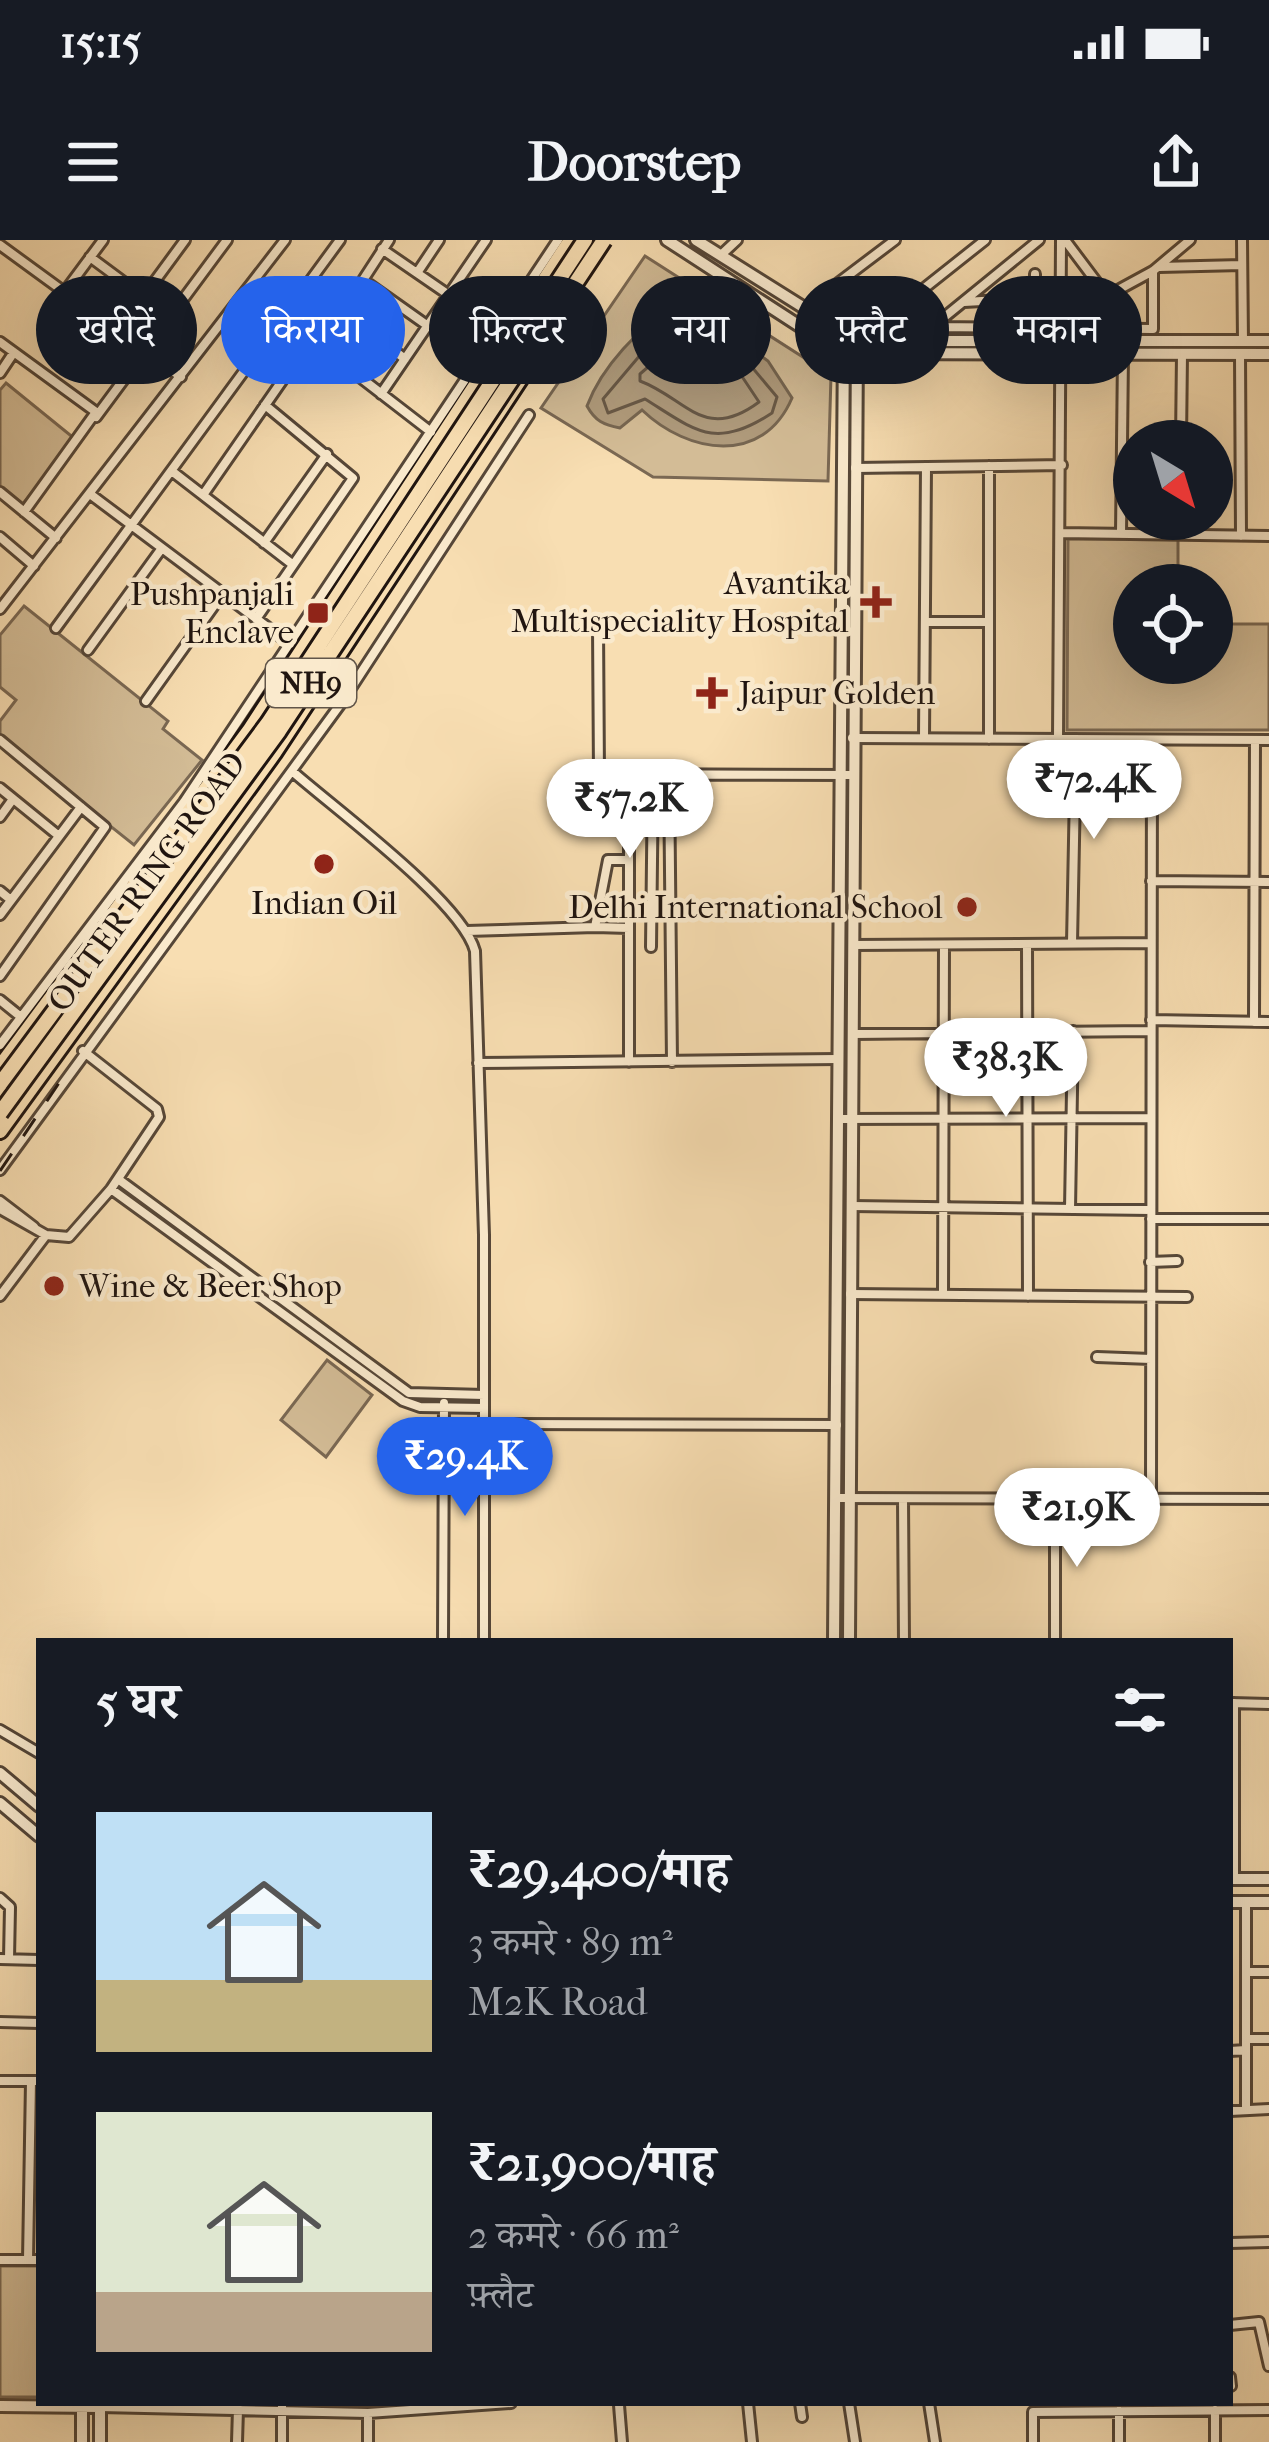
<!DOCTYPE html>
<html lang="hi">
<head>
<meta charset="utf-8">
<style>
  :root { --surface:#171b24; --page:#242831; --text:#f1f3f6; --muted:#9ea1a6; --accent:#2563eb }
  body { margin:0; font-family:"IM FELL French Canon","Noto Serif Devanagari",serif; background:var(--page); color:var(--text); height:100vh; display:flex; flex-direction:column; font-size:45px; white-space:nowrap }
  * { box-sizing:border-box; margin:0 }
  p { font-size:39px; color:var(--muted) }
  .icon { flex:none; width:66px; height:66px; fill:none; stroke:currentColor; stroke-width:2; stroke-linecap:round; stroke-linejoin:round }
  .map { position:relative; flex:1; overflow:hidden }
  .details { position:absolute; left:36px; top:1398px; width:1197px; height:768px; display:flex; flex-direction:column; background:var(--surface); border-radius:0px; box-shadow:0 12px 48px #0002 }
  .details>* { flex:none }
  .top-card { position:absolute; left:36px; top:36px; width:1197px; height:108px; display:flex; gap:24px }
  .needle { width:78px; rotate:142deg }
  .controls { position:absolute; left:1113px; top:180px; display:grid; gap:24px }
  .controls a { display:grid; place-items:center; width:120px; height:120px; border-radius:50%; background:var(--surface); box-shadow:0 12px 48px #0002; font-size:60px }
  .price { position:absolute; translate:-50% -102px; padding:0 27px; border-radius:42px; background:#fff; color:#222; font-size:39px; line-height:78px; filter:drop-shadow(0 3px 6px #0008) }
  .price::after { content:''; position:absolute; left:50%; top:72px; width:36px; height:27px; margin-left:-18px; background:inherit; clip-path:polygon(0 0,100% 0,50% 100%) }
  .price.selected { background:var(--accent); color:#fff }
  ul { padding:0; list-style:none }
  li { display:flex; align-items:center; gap:36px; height:300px; padding:0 60px }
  li span { display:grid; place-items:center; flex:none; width:336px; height:240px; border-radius:0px; color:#555 }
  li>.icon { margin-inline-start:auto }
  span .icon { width:144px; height:144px; fill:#fffc; stroke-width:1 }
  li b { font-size:51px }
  h2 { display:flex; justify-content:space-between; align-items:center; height:144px; padding:0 60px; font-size:51px }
  .chip { padding:0 42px; border-radius:54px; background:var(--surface); box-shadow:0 12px 48px #0002; font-size:42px; line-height:108px }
  .chip.selected { background:var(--accent); color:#fff }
  .status { display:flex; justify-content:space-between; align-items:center; height:84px; padding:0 60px; background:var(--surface); direction:ltr }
  .status svg { height:33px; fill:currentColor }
  header { display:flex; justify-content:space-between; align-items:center; height:156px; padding:0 60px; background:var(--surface); font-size:54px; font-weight:700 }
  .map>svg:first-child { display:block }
  .green { fill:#d3bc96; stroke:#7a6853; stroke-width:3 }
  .water { fill:#af9a7b; stroke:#766550; stroke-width:3 }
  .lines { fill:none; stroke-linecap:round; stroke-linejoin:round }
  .shore { stroke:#685846; stroke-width:3 }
  .minor-casing { stroke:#564738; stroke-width:14 }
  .tertiary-casing { stroke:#564738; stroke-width:16 }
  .primary-casing { stroke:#201510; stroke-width:20 }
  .minor { stroke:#faeacd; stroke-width:8 }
  .tertiary { stroke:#faeacd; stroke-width:10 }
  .primary { stroke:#f8deb2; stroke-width:14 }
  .rail { stroke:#201510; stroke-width:3; stroke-dasharray:21 21; stroke-linecap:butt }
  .trunk-bridge-casing { stroke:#201510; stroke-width:20; stroke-linecap:butt }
  .trunk-bridge { stroke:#f8deb2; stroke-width:14 }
  .poi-dot { fill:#8f2418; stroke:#faeacd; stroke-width:4.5 }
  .labels { text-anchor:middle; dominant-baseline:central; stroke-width:9; stroke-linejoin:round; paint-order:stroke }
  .shield { fill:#faeacd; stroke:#615549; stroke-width:3 }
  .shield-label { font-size:30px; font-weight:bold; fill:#201510 }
  .poi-label { font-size:33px; fill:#201510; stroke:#faeacd; text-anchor:end }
  .street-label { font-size:33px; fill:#201510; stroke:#faeacd }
</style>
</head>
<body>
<div class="status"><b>15:15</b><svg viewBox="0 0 49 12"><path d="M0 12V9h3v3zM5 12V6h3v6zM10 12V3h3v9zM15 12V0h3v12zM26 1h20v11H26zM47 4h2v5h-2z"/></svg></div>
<header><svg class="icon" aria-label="menu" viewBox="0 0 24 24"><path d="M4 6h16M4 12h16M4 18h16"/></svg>Doorstep<svg class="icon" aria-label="share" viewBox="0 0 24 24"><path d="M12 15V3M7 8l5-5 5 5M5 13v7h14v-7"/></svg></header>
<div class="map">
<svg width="1269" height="2202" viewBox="0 0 1269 2202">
  <rect width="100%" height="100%" fill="#f8deb2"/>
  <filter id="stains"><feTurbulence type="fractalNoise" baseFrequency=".00167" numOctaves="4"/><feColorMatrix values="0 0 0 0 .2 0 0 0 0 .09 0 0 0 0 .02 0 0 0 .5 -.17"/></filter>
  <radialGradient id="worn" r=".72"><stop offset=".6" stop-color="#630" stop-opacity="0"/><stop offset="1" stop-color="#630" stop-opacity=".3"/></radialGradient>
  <!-- green -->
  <path class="green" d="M645,16l186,119 -3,106 -175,-4 -112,-69z
    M6,143l69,56 -53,66 -22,-18v-97z
    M1068,299h110v46h-44v78h78v-39h57v106h-202z
    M24,366l144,115 -5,8 39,31 -68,85 -134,-107v-17l16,-21 -16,-13v-52z
    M327,1120l45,35 -46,62 -45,-37z
    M0,2026h39v131h-39z"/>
  <!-- water -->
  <path class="water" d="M675,67l6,9 -6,18 11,19 61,-7 21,15 24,37c-29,68 -104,56 -150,12l-22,18c-16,-3 -25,-7 -33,-22 14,-38 53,-81 88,-99z"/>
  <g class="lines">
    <!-- shore -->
    <path class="shore" d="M658,94l25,31 63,-5 31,37 -5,16c-58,38 -77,17 -127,-14l-37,14 -5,-14z
      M656,120l25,20 60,-5 18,27c-55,41 -73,-4 -119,-21v-7z"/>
    <defs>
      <path id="minor" d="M389,0l-26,40 65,46
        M1065,0l42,56 46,-25 37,-31
        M1242,0l1,101
        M0,5l181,132
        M382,9l67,46
        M721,15l16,-15
        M90,17l54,40
        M1159,27l83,-2
        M417,33l22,-33
        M308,44l97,75
        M66,50l37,-50
        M247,50l184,142
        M964,62l70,-4
        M805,68l90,-68
        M931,87l222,2v-58
        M1034,87l1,-53
        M1117,88l1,-34
        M119,90l66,-90
        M859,100l126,-100
        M915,101l124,-101
        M0,102l96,70 -72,100
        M1240,114l1,182
        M0,133l14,-21
        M381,154l105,-154
        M96,177l131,-177
        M1181,201l1,-87
        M855,228l207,-3
        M173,232l119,92
        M0,252l56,46
        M90,254l200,150
        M203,255l108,-156
        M1061,293l208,3
        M1121,294l2,-180
        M0,297l34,29
        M264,303l63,-89
        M0,369l285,-369
        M256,379l97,-141 -88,-73
        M925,382h64
        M598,386l1,148 253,1
        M56,388l284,-388
        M88,410l74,-102
        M146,461l77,-108
        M852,498l417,2
        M924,498l2,-271
        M989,499v-273
        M1058,499l3,-499
        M0,500l105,87 -105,149
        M292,531c43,38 170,131 183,180l9,284v406
        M669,535l3,287
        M0,548l59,48
        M0,577l13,-18
        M1151,641l118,1
        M0,651l11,9
        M0,675l81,-108
        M595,687l34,1
        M467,691l128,-4 13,-67h21
        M1072,703l4,-204
        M1027,704l1,352
        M853,705l298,-2
        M651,707l2,-172
        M0,760l21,17
        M1151,780l118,2
        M1254,782l1,-282
        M853,794l298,-3
        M0,805l184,-243 374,-562
        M629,822v-242l10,-11 14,-1
        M478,823l360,-4
        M838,879l313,-1
        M0,930l342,-468 187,-287
        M118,939l291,214 75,2
        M111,949l292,212 17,6 64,1
        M0,961l34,26
        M852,966l299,4
        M0,969l46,26 23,2 42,-48 48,-72 -2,-8 -74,-58
        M1070,969l3,-178
        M1151,979h118
        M1150,1022l27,-1
        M850,1054l337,3
        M943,1055l1,-350
        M0,1056l46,-61
        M1097,1117l54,2
        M484,1184l353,1
        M836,1258l433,1
        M903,1259l1,142
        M1151,1259l1,-759
        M443,1401l1,-238
        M1055,1401v-142
        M1231,1463l38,1
        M0,1490l39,23
        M1234,1639v-176
        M0,1658l10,9 -1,52
        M0,1719l39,1
        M1246,1732h23
        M0,1782l39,1
        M1247,1799h22
        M1230,1811l16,-1
        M0,1841h39
        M1246,1870v-208
        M1230,1871l39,-2
        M1230,2003l39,-1
        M0,2020h39
        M28,2020l3,-179
        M1230,2085l29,-3 10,44
        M1230,2137l1,9
        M748,2163l4,39
        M800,2163l2,14
        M849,2163l6,39
        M929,2163l6,39
        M619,2165l3,37
        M100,2167l268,6 143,-10
        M1215,2170v32
        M1119,2171v31
        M237,2202l1,-33
        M282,2202v-39
        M368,2202v-29
        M1033,2202v-30l236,-2"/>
      <path id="tertiary" d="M667,0l148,96 41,17 413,1
        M696,0l161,101h412
        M834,1401l10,-1303
        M849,1401l8,-1300
        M0,1533l39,33
        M0,1563l39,33
        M1230,1639h39
        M1230,1662h39
        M82,2163v39
        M0,2166l100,1
        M100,2202v-39"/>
      <path id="primary" d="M0,827l249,-336 322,-491
        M0,891l274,-378 275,-418"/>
    </defs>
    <!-- minor casing -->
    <use href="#minor" class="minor-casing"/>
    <!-- tertiary casing -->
    <use href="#tertiary" class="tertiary-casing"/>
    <!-- primary casing -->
    <use href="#primary" class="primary-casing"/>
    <!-- minor -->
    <use href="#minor" class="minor"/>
    <!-- tertiary -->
    <use href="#tertiary" class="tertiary"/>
    <!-- primary -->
    <use href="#primary" class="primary"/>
    <!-- rail -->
    <path class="rail" d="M0,931l67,-100"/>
    <defs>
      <path id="trunk-bridge" d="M0,844l268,-361 317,-483
        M0,873l279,-382 325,-491"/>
    </defs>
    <!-- trunk-bridge casing -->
    <use href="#trunk-bridge" class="trunk-bridge-casing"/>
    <!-- trunk-bridge -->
    <use href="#trunk-bridge" class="trunk-bridge"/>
  </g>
  <!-- markers -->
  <g class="poi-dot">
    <path d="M870 344h12v12h12v12h-12v12h-12v-12h-12v-12h12z"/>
    <rect x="306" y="361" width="24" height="24" rx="6"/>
    <path d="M706 435h12v12h12v12h-12v12h-12v-12h-12v-12h12z"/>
    <circle cx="324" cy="624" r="12"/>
    <circle cx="967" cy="667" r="12"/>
    <circle cx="54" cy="1046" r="12"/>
  </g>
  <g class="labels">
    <!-- shield labels -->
    <rect class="shield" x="266" y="419" width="90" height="48" rx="9"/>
    <g class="shield-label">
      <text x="311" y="443">NH9</text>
    </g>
    <!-- poi labels -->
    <g class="poi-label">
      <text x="849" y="343">Avantika<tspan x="849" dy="38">Multispeciality Hospital</tspan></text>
      <text x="294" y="354">Pushpanjali<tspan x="294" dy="38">Enclave</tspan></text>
      <text x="739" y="453" text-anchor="start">Jaipur Golden</text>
      <text x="324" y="663" text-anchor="middle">Indian Oil</text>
      <text x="943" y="667">Delhi International School</text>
      <text x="78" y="1046" text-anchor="start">Wine &amp; Beer Shop</text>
    </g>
    <!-- street labels -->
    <g class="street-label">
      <text transform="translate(147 642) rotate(-54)">OUTER RING ROAD</text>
    </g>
  </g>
  <rect width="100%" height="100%" filter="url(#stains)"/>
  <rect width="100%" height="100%" fill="url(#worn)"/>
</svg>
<div class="controls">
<a><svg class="needle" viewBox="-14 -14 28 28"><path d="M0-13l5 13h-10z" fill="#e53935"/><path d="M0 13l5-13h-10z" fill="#9ea1a6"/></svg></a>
<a><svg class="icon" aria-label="locate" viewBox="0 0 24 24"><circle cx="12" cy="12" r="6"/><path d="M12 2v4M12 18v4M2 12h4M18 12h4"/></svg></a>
</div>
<b class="price" style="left:1094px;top:602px">₹72.4K</b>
<b class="price" style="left:630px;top:621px">₹57.2K</b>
<b class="price" style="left:1006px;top:880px">₹38.3K</b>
<b class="price selected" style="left:465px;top:1279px">₹29.4K</b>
<b class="price" style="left:1077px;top:1330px">₹21.9K</b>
<div class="top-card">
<a class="chip">खरीदें</a>
<a class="chip selected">किराया</a>
<a class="chip">फ़िल्टर</a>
<a class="chip">नया</a>
<a class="chip">फ़्लैट</a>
<a class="chip">मकान</a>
</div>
<section class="details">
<h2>5 घर<svg class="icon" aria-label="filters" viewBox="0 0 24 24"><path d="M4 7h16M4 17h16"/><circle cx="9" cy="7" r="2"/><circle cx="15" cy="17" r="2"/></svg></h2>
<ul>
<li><span style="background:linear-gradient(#bfe0f5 70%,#c2b280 0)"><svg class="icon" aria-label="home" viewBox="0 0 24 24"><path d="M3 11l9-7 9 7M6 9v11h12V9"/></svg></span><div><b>₹29,400/माह</b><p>3 कमरे · 89 m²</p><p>M2K Road</p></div></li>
<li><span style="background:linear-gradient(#dfe7d0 75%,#b9a48a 0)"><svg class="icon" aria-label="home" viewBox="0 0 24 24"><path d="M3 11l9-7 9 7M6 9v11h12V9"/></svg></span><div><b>₹21,900/माह</b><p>2 कमरे · 66 m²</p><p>फ़्लैट</p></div></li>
</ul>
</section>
</div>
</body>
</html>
